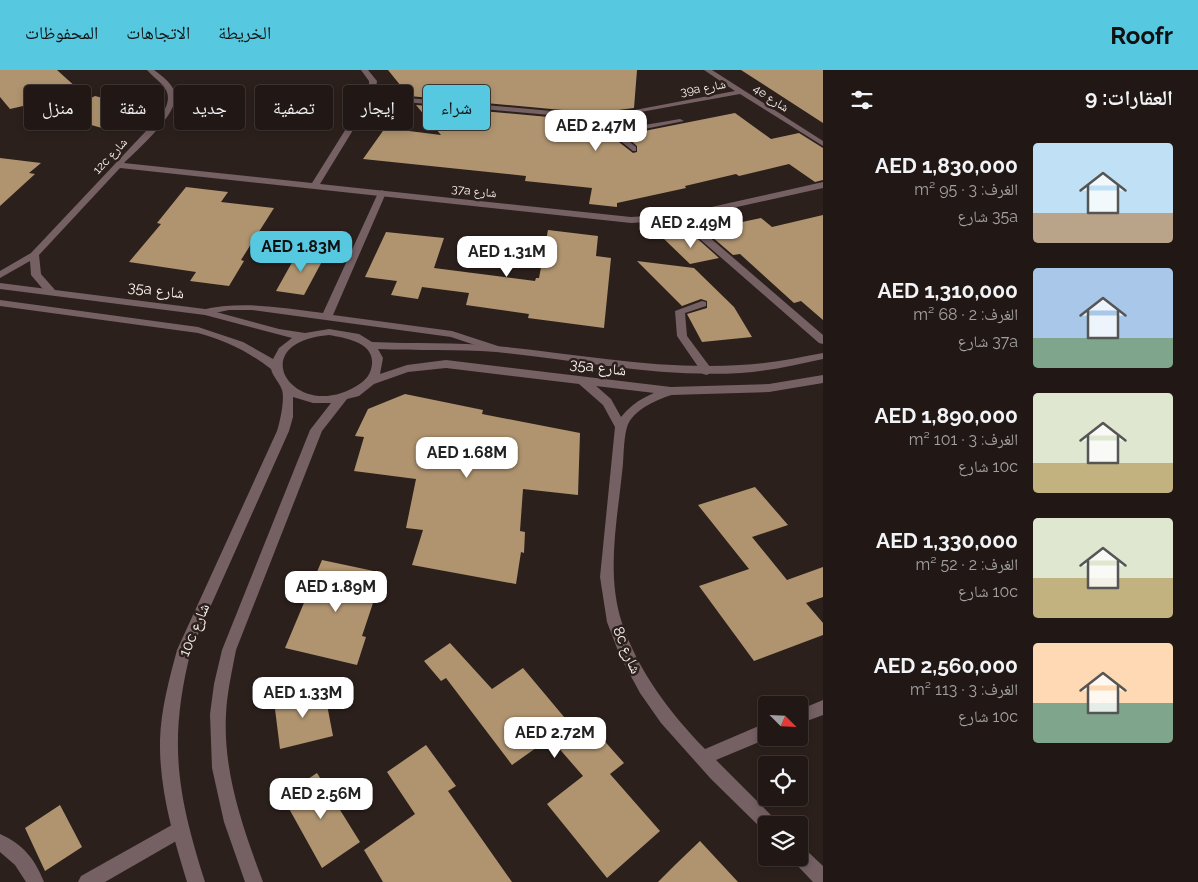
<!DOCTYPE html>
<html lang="ar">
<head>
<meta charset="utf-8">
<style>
  :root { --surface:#211815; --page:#29211e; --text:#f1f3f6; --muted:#a2a0a0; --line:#3e3734; --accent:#56c9e1 }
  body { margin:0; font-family:Raleway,"Noto Naskh Arabic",sans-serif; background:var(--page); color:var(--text); direction:rtl; height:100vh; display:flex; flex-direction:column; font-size:19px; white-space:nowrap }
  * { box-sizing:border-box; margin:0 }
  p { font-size:16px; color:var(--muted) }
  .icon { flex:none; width:28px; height:28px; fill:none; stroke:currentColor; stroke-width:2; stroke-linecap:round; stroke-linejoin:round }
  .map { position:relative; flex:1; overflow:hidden; direction:ltr }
  .panel { display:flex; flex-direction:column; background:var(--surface); width:375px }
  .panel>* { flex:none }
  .hud { position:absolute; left:15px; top:15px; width:475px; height:45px; direction:rtl; display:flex; gap:10px }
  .needle { width:32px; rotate:114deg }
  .buttons { position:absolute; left:758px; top:626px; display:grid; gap:10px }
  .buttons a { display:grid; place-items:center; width:50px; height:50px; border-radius:5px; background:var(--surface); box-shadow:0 2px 8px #0003,0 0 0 1px var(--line); font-size:25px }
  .price { position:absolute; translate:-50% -42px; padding:0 11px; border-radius:10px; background:#fff; color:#222; font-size:16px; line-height:32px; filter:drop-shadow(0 1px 2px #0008) }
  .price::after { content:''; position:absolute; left:50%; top:30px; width:15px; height:11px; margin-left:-8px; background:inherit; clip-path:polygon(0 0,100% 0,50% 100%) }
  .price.on { background:var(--accent); color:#111 }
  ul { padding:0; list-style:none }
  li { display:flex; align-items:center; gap:15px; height:125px; padding:0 25px }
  li span { display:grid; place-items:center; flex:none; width:140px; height:100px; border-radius:5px; color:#555 }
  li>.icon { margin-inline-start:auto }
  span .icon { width:60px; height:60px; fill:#fffc; stroke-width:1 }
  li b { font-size:21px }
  h2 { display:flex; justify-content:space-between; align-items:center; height:60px; padding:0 25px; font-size:21px }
  .chip { padding:0 18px; border-radius:5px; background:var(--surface); box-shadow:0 2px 8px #0003,0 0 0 1px var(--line); font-size:18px; line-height:45px }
  .chip.on { background:var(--accent); color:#111 }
  header { display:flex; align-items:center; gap:30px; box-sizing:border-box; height:70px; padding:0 25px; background:var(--accent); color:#111 }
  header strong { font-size:24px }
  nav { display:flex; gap:28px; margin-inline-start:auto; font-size:18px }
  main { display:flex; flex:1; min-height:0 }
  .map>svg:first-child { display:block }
  .building { fill:#b09470 }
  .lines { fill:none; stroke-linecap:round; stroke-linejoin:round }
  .service { fill:#756064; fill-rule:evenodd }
  .minor { fill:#756064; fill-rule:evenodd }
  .tertiary { fill:#756064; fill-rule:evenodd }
  .labels { text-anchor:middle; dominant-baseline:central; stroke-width:5; stroke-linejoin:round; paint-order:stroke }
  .far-street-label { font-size:12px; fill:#f8efed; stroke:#2c201c }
  .street-label { font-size:15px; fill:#f8efed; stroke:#2c201c }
</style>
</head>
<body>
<header>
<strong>Roofr</strong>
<nav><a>الخريطة</a><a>الاتجاهات</a><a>المحفوظات</a></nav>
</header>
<main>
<section class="panel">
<h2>العقارات: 9<svg class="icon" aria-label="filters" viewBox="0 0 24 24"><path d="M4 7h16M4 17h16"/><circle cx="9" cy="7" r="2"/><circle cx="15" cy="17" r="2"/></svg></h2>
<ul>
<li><span style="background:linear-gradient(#bfe0f5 70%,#b9a48a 0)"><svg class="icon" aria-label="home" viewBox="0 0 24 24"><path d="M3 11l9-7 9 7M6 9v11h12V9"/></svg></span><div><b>AED 1,830,000</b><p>الغرف: 3 · 95 m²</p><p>35a شارع</p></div></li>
<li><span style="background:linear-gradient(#a9c7e8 70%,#7fa58c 0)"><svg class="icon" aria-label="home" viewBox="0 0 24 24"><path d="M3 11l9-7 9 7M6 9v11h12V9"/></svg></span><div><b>AED 1,310,000</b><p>الغرف: 2 · 68 m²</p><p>37a شارع</p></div></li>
<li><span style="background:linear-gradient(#dfe7d0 70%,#c2b280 0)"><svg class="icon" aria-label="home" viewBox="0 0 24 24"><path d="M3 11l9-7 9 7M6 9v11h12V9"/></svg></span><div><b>AED 1,890,000</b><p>الغرف: 3 · 101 m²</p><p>10c شارع</p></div></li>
<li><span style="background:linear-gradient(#dfe7d0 60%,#c2b280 0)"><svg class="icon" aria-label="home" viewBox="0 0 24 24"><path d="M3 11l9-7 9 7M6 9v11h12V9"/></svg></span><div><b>AED 1,330,000</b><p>الغرف: 2 · 52 m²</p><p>10c شارع</p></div></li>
<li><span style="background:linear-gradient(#ffd9b3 60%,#7fa58c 0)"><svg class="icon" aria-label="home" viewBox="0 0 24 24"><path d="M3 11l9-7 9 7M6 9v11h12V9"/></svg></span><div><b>AED 2,560,000</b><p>الغرف: 3 · 113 m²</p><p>10c شارع</p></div></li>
</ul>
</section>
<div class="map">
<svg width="823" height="812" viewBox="0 0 823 812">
  <rect width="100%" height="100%" fill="#2c201c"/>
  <!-- building -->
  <path class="building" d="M0,0h57l32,29 6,-3 52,13 -20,21 -25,-2 -79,-22 -13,3 -10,-12z
    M388,0h249l-3,38 -39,5 -186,-17z
    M741,0h82v53z
    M416,35l176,16 41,32 4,-1v-6l-13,-11 111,-22 36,26 28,-6 24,15v32l-8,2 -26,-18 -50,12 -3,-2 -51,12 1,2 -69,15v4l-28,-3 3,-16 -67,-7 1,-5 -163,-17 22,-31 56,7z
    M634,45l-1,10 -17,3 -10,-8z
    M0,88l41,5 -12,10 6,1 -35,32z
    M186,117l42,5 -7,10 53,6 -33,52 3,1 -15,25 -39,-5 6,-9 -67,-10 32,-38 -4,-1z
    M823,145v105l-22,-19 -7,2 -54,-49 -7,1 -29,-25 57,-12 11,9z
    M548,160l50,6 -2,20 15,2 -7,70 -76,-10 1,-4 -63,-9 3,-12 -47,-6 -4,12 -27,-4 6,-14 -32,-4 21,-45 58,6 -10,30 101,13 1,-3h3z
    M691,163l28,25 -29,6 -26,-25z
    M299,180l27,4 -22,41 -28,-4z
    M637,191l57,7 40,39 18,30 -50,5 -15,-28 20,-6v-7l-6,-2 -19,7z
    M405,324l78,16 -1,4 98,19 -2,62 -55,-6 -3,42 5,1 -1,21 -3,-1 -5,32 -104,-19 11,-35 -17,-2 10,-49 -62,-8 10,-34 -9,-1 13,-27z
    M755,417l33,38 -36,12 35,43 36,-13v30l-17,6 17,20v12l-69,26 -55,-75 50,-17 -51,-64z
    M322,490l61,13 -21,63 4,1 -9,28 -72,-17z
    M450,573l42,46 31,-21 57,68 12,-9 32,36 -14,11 50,57 -53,47 -60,-74 36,-28 -33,-38 -38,27 -66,-87 -5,3 -17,-20z
    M324,619l9,47 -53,13 -6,-48z
    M426,675l30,41 -8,5 64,91h-129l-19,-32 51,-36 -28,-42z
    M317,703l43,69 -38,26 -40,-72z
    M60,735l22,42 -37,24 -20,-43z
    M700,771l38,41h-80l18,-18z"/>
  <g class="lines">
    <!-- service -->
    <path class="service" d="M382,120l4,3 -53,122 119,16 46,15 1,2 -1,2h-8l-39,-13 -199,-27h-23l-24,5 -5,-3 1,-2c42,-10 81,-2 122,3l55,-120z
      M179,751l6,3 3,6 -3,6 -80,46h-27l3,-6z
      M0,764c23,10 35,25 44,48h-18l-11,-17 -15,-13z"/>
    <!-- minor -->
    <path class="minor" d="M147,0h7c8,6 18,13 21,23 5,20 -37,56 -51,70l188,20 57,-91v-11l-8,-11h7l9,11 -2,14 220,20 24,-2 116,-22 -31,-21h8l111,71v5l-83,-52 -138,25 13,11 65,-11 4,2 -64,13 16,13v4h-3l-40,-32 -221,-20 -52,85 311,33 49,-3 143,-32v6l-136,30 136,117v9l-4,-1 -141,-123 -47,3 -511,-55 -81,87 2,19 14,16v4h-8l-16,-19 -1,-14 -30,17v-7l31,-18 132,-140c13,-23 -2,-28 -16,-43z
      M702,231l4,1v4l-21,7 2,23 26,35 -6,4 -4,-1 -26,-38 -2,-25z
      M583,307l4,1 24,21 10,18c14,-17 30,-24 50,-30l6,4 -2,3c-17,5 -42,15 -48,33 -4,14 -3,32 -5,46 -5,49 -16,101 0,150 16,48 48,90 83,126l61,-26v15h3l-53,22 59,59 3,6h-12v8l-55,-54 -50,-56 -21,-30 -20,-37 -13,-34 -7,-45 15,-150 -12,-22 -24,-21 -2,-3 2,-3z
      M823,630v15l-24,9v-14z
      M799,776l6,3 18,17v16h-10l-20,-21 -2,-3h8z"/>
    <!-- tertiary -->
    <path class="tertiary" d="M0,213l205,26 74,20 26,4 24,-4 30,5 13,8c42,2 84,0 125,4 81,8 162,24 243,19 28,-1 56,-7 83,-12v6c-27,6 -54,12 -82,14 -82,5 -164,-13 -245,-21 -39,-3 -79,-1 -118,-3l5,9 -3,16 27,-9 39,-5 225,27 98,-3 54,-9v8l-54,9 -98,3 -225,-27 -38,4 -34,12 -15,12 -12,3 -25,32 -86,219c-4,21 -9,43 -10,64 -3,59 17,114 37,168h-18l-21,-60 -12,-54 -2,-54 4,-30 8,-34 88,-220 21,-27h-18l-20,-6v20l-4,14 -98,219c-23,92 -14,143 14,232h-18c-14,-46 -28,-93 -27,-142 1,-31 9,-60 17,-90l100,-219c3,-9 8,-32 5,-41 -2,-7 -9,-13 -11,-21 -22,-17 -46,-29 -73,-36l-198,-27v-6l198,27 45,15 30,17 6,-11 13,-10 -87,-23 -205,-26zM329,265c16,3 45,7 43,29 -1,8 -4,14 -11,19 -64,45 -122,-40 -32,-48z"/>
  </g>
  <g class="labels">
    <!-- far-street labels -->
    <g class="far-street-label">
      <text transform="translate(703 18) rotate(-10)">39a شارع</text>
      <text transform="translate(771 28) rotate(33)">4e شارع</text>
      <text transform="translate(110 86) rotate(-47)">12c شارع</text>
      <text transform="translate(474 121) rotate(6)">37a شارع</text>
    </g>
    <!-- street labels -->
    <g class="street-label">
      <text transform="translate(156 220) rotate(7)">35a شارع</text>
      <text transform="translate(598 297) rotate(7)">35a شارع</text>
      <text transform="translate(194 560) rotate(-67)">10c شارع</text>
      <text transform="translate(627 580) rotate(67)">8c شارع</text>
    </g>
  </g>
</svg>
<div class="buttons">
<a><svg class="needle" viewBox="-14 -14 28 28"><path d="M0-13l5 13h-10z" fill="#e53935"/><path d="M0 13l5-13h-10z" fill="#a2a0a0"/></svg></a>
<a><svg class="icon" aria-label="locate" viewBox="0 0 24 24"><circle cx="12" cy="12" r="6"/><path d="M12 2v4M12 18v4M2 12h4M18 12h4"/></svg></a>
<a><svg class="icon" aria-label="layers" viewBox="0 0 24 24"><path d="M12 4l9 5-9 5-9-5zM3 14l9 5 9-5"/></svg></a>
</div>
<b class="price" style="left:596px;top:82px">AED 2.47M</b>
<b class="price" style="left:691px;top:179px">AED 2.49M</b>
<b class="price on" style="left:301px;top:203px">AED 1.83M</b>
<b class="price" style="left:507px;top:208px">AED 1.31M</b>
<b class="price" style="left:467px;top:409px">AED 1.68M</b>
<b class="price" style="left:336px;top:543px">AED 1.89M</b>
<b class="price" style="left:303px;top:649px">AED 1.33M</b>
<b class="price" style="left:555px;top:689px">AED 2.72M</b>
<b class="price" style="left:321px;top:750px">AED 2.56M</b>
<div class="hud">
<a class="chip on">شراء</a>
<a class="chip">إيجار</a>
<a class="chip">تصفية</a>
<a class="chip">جديد</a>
<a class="chip">شقة</a>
<a class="chip">منزل</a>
</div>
</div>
</main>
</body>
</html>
